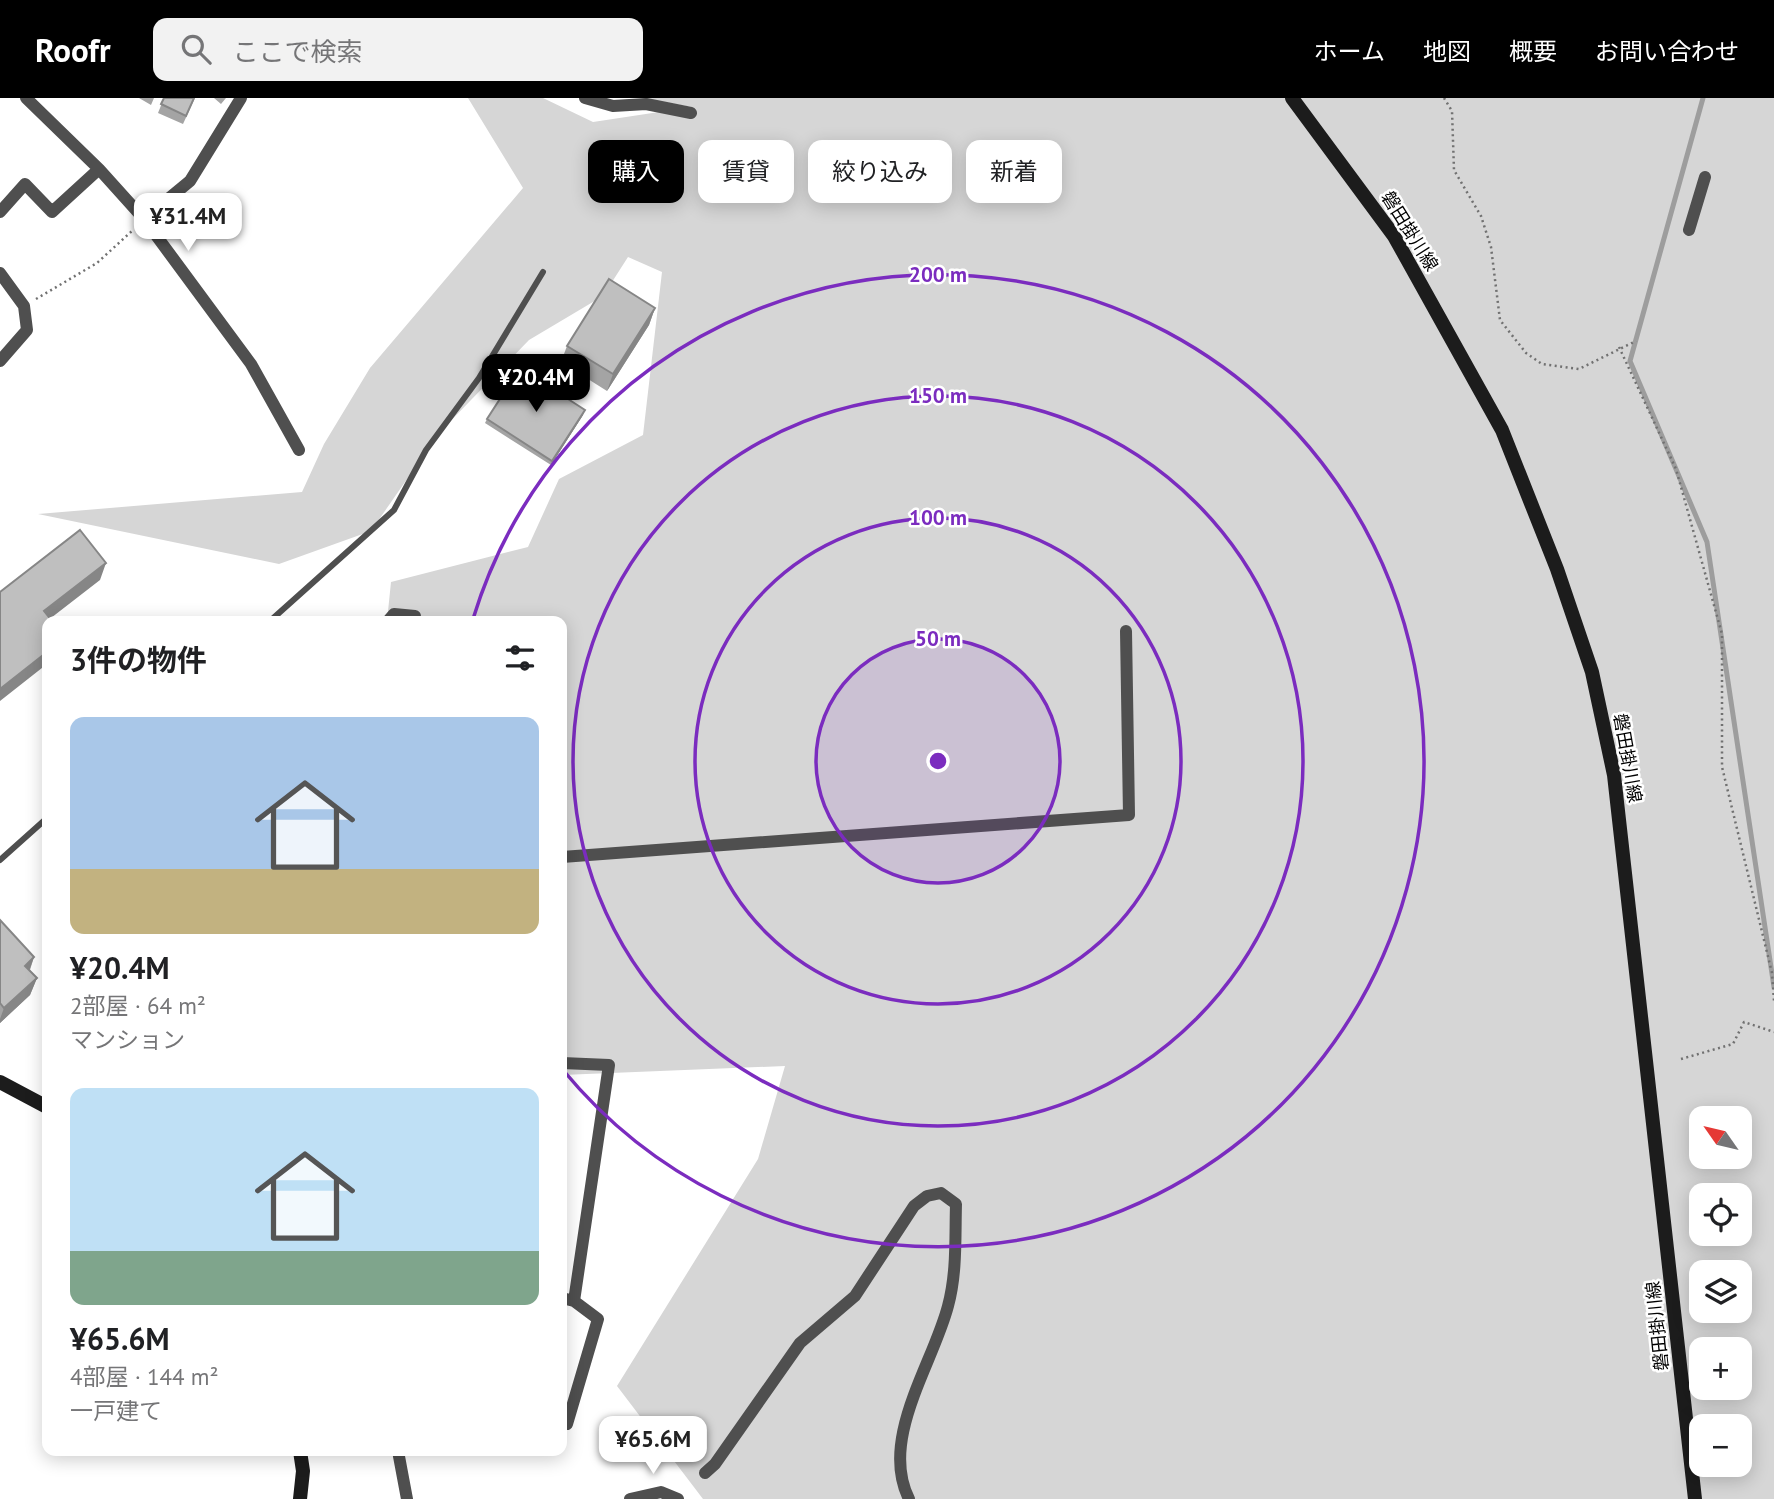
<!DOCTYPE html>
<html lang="ja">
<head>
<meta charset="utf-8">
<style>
  :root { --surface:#fff; --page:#f2f2f2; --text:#202124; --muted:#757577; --accent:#000 }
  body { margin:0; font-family:"PT Sans","Noto Sans JP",sans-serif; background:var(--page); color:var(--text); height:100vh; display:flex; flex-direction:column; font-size:26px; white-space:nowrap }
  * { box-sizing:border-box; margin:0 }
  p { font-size:23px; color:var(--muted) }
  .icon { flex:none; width:38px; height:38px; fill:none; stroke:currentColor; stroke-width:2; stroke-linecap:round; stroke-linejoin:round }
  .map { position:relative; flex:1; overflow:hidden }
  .details { position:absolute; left:42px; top:518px; width:525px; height:840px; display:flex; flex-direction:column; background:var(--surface); border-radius:14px; box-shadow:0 4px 18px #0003 }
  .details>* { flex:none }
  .hud { position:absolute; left:588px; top:42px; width:665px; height:63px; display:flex; gap:14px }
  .needle { width:46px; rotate:304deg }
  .fabs { position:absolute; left:1689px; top:1008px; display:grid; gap:14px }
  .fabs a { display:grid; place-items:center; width:63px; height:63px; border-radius:14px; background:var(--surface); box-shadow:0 4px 18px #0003; font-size:35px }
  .price { position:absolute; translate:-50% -60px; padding:0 16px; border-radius:14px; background:#fff; color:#222; font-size:23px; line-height:46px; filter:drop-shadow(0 2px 4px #0008) }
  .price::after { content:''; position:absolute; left:50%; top:42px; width:21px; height:16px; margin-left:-10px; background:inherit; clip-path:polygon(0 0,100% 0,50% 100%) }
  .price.on { background:var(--accent); color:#fff }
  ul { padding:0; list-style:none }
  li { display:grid; align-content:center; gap:14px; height:371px; padding:0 28px }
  li span { display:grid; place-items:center; height:217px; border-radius:14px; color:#555 }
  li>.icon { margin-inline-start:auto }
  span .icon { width:126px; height:126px; fill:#fffc; stroke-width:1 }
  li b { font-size:30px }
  h2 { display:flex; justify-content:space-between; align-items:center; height:84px; padding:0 28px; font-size:30px }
  .chip { padding:0 24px; border-radius:14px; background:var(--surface); box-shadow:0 4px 18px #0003; font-size:24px; line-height:63px }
  .chip.on { background:var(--accent); color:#fff }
  header { display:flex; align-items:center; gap:42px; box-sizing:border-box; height:98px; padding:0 35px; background:var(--accent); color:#fff }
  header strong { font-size:33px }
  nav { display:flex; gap:38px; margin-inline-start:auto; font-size:24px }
  .search { width:490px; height:63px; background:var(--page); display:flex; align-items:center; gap:18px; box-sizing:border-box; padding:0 24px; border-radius:14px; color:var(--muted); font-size:26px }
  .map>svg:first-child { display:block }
  .green { fill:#d6d6d6; fill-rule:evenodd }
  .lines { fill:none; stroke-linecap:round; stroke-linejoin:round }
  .stream { stroke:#9d9d9d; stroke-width:5 }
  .path { stroke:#717171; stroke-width:2.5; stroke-dasharray:2 3.5; stroke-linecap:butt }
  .lane { stroke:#4f4f4f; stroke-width:6 }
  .street { stroke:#4f4f4f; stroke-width:12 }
  .secondary { stroke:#1c1c1c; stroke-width:14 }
  .wall { fill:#a4a4a4 }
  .shaded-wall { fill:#868686 }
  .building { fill:#bfbfbf; stroke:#868686; stroke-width:2 }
  .ring { fill:none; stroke:#7b2cbf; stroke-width:3.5 }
  .labels { text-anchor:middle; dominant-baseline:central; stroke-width:5; stroke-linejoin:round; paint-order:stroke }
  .street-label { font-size:18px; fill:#000; stroke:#fff }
  .centre { fill:#7b2cbf; stroke:#fff; stroke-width:3.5 }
  .ring-label { font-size:21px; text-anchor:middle; font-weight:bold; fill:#7b2cbf; stroke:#fff; stroke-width:5; stroke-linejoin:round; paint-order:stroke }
</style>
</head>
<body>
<header>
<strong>Roofr</strong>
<div class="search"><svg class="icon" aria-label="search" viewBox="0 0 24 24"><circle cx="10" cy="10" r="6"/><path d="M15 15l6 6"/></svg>ここで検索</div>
<nav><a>ホーム</a><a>地図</a><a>概要</a><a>お問い合わせ</a></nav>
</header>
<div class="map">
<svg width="1774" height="1401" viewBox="0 0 1774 1401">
  <rect width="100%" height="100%" fill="#fff"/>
  <!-- green -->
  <path class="green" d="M468,0h75l50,24 99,-15 -51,-9h1133v1401h-1071l-86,-113 141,-227 27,-93 -223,9v-454h-175l4,-39 137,-35 31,-68 84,-44 19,-163 -34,-15 -25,39 -74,44 -90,93 -68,98 -92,33 -241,-50 264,-22 22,-48 46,-76 153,-180zM1701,1020h39v39h-39zM1701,1097h39v39h-39zM1701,1174h39v39h-39zM1701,1251h39v39h-39zM1701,1328h39v39h-39z"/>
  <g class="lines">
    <!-- stream -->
    <path class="stream" d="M1703,0l-73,263 77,181 67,445"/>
    <!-- path -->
    <path class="path" d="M1444,0l8,13 2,59 27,46 10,31 9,73 26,33 16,11 37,5 57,-28
      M36,201l61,-36 36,-33
      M1619,249l57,122 46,165v133l50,206 2,28
      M1681,961l52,-15 11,-22 30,10"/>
    <!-- lane -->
    <path class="lane" d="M270,523l124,-111 32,-60 53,-72 64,-106
      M0,762l47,-42"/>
    <!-- street -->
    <path class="street" d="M26,0l73,71 45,50 107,145 48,86
      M585,0l28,8 33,-2 45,9
      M0,114l25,-28 27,28 47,-43
      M144,121l46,-38 51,-83
      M1689,132l16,-53
      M0,175l24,33 3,24 -27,31
      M388,523l6,-7 21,2
      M562,759l567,-42 -3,-184
      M562,965l47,2 -35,236
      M562,1200l12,3 24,18 -31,105 -5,-1
      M398,1353l9,48
      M705,1375l10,-9 85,-121 55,-47 59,-90 13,-10 14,-3 15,11c-1,34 1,69 -8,102 -15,58 -69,133 -39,193
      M630,1401l31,-7 17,7"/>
    <!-- secondary -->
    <path class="secondary" d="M1292,0l102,138 108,194 55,139 35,103 22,103 81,724
      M0,984l47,25
      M300,1401l3,-28 -3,-20"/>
  </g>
  <!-- wall -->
  <path class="wall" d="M139,0h15l-3,7z
    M164,0h31l-12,26 -25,-11z
    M214,0h12l-5,6z
    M655,210l-6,17 -42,66 -46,-29 6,-16z
    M583,317l-32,50 -66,-42 2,-4z
    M0,822l34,37 -4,13 7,8 -7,17 -30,28z"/>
  <!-- shaded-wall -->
  <path class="shaded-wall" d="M655,210l-6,17 -42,66 6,-17z
    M585,312l-2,5 -32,50 1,-4z
    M106,465l-6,17 -62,48 6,-17z
    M47,554v12l-47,37v-12z
    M34,859l-6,17 -3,-8z
    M37,880l-7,17 -30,28v-4l4,-11z"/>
  <!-- building -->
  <path class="building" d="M164,0h30l-8,18 -25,-12z
    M609,181l46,29 -42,66 -46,-28z
    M520,270l65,42 -33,51 -65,-42z
    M80,432l26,33 -62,48 8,10h-5v31l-47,37v-97z
    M0,822l34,37 -9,9 12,12 -33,30 -4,-5z"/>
  <!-- distance rings -->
  <circle cx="938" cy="663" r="122" fill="#7b2cbf" fill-opacity=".12"/>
  <g class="ring">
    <circle cx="938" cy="663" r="122"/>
    <circle cx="938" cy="663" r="243"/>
    <circle cx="938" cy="663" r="365"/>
    <path d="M473 521A486 486 0 1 1 563 972"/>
  </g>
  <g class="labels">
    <!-- street labels -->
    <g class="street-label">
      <text transform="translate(1410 133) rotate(58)">磐田掛川線</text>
      <text transform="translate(1628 660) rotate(80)">磐田掛川線</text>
      <text transform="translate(1657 1228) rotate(-96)">磐田掛川線</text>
    </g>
  </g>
  <circle cx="938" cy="663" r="10" class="centre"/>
  <g class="ring-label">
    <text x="938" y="184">200 m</text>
    <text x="938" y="305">150 m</text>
    <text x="938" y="427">100 m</text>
    <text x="938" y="548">50 m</text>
  </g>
</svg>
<div class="fabs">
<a><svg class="needle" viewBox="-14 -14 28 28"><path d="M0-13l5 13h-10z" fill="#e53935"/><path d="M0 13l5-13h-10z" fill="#757577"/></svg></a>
<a><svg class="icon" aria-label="locate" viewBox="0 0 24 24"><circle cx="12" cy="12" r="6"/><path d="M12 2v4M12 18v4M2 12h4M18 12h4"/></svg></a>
<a><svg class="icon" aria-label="layers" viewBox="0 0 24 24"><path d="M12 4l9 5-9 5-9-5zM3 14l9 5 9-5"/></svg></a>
<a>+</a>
<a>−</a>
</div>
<b class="price" style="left:188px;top:155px">¥31.4M</b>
<b class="price on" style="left:536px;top:316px">¥20.4M</b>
<b class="price" style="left:653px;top:1378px">¥65.6M</b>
<div class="hud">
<a class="chip on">購入</a>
<a class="chip">賃貸</a>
<a class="chip">絞り込み</a>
<a class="chip">新着</a>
</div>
<section class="details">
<h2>3件の物件<svg class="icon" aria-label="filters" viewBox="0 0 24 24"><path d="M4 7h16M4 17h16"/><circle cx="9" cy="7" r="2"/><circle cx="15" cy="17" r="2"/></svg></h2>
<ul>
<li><span style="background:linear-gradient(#a9c7e8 70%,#c2b280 0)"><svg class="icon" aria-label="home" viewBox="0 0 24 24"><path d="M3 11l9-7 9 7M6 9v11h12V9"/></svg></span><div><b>¥20.4M</b><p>2部屋 · 64 m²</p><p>マンション</p></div></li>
<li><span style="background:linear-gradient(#bfe0f5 75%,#7fa58c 0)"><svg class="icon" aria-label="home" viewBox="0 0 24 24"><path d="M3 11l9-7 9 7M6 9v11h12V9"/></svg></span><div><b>¥65.6M</b><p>4部屋 · 144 m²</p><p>一戸建て</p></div></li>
</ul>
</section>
</div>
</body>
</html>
